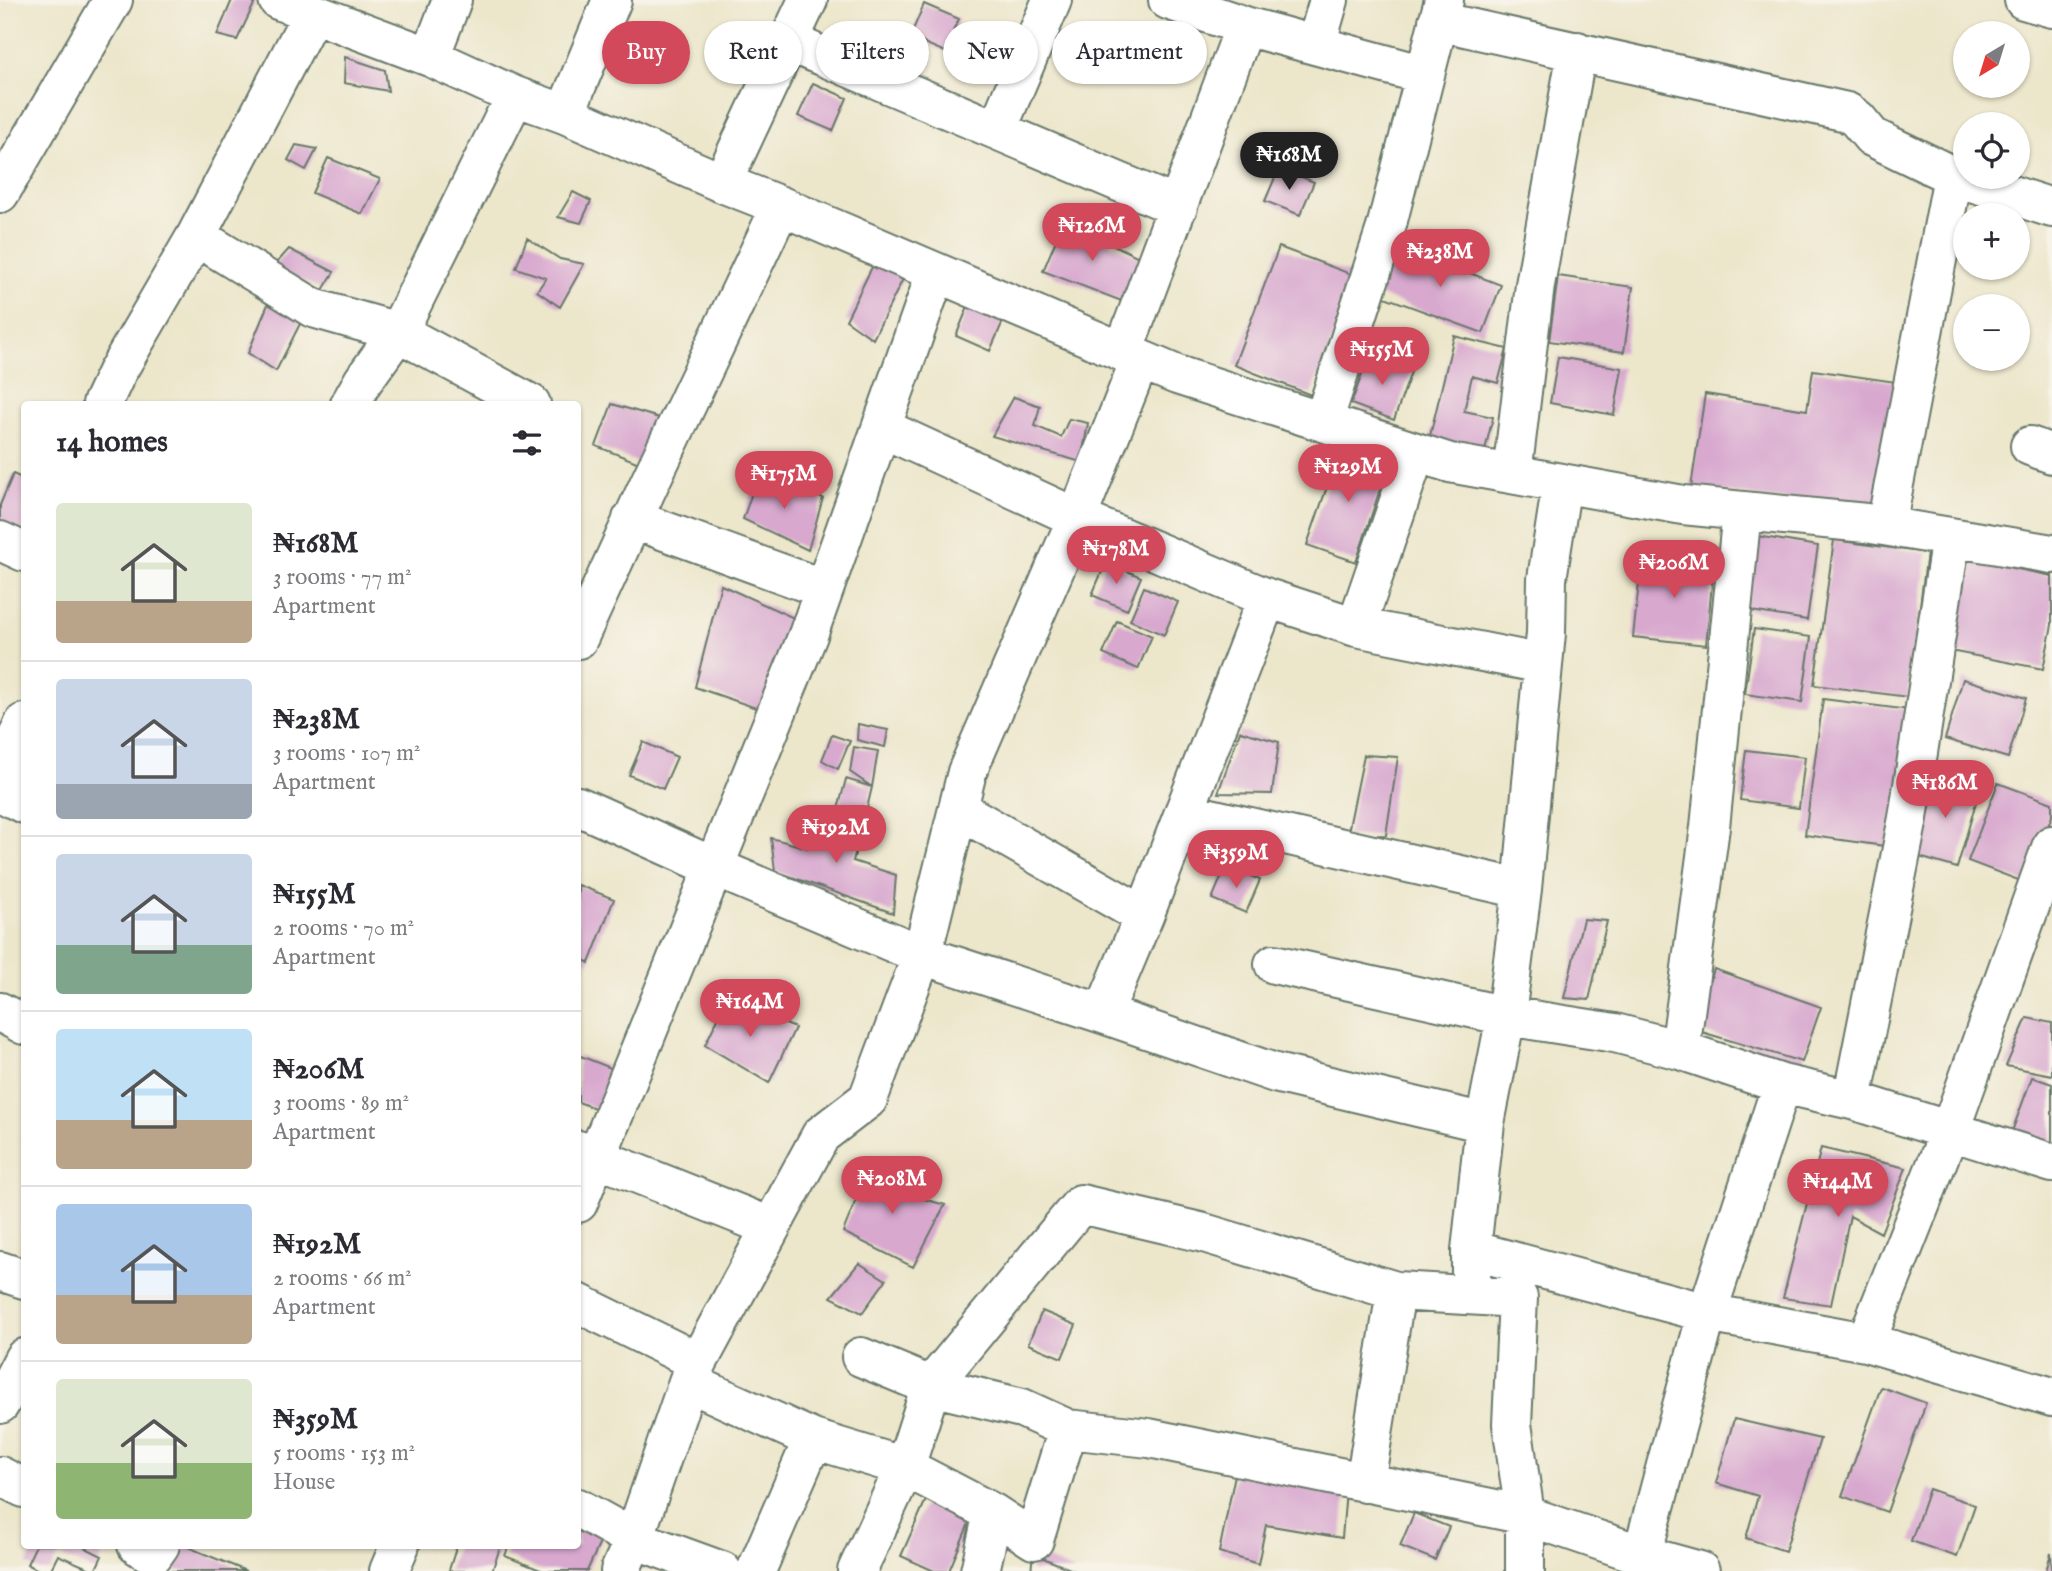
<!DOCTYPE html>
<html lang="en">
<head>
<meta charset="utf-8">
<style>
  :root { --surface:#fff; --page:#f7f7f7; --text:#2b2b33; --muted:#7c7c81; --line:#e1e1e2; --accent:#d1495b }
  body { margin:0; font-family:"IM FELL English",serif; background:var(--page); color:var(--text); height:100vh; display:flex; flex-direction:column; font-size:26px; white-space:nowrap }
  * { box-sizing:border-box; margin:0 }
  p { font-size:23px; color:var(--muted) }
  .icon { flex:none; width:38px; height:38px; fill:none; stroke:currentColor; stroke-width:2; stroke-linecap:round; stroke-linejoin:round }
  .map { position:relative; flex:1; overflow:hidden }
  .details { position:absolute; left:21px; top:401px; width:560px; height:1148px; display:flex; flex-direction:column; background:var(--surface); border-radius:7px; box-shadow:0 2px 5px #0004 }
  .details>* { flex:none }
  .top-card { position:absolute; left:602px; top:21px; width:665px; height:63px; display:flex; gap:14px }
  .needle { width:46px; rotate:218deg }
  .controls { position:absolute; left:1953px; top:21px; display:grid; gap:14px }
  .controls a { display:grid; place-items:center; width:77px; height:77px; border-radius:50%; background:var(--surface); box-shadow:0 2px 5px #0004; font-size:35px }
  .price { position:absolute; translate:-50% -60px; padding:0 16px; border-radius:24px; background:var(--accent); color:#fff; font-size:23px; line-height:46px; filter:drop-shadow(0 2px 4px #0008) }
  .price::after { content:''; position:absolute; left:50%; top:42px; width:21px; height:16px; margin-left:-10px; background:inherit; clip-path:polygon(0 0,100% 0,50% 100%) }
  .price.selected { background:#222; color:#fff }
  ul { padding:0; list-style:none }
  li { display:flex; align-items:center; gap:21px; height:175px; padding:0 35px }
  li+li { border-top:2px solid var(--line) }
  li span { display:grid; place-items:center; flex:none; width:196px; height:140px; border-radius:7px; color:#555 }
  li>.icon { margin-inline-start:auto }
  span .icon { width:84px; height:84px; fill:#fffc; stroke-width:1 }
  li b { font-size:30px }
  h2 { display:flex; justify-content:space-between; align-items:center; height:84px; padding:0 35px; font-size:30px }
  .pill { padding:0 24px; border-radius:32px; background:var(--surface); box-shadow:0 2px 5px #0004; font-size:24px; line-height:63px }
  .pill.selected { background:var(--accent); color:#fff }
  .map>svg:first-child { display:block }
  .building { fill:#d8a8cf }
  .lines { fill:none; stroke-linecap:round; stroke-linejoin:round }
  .minor-casing { stroke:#677869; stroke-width:42 }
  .minor { stroke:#fff; stroke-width:38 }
</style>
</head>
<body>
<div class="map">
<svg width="2052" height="1571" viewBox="0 0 2052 1571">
  <rect width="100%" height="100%" fill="#f7f3e8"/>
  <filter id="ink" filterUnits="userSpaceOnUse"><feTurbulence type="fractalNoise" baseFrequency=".0143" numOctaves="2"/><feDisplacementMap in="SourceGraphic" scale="14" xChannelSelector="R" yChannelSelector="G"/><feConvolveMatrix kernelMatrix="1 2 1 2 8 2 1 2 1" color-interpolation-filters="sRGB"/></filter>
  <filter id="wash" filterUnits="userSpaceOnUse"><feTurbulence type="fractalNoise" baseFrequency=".00686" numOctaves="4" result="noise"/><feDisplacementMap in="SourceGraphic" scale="28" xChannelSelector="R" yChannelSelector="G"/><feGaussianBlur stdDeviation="1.57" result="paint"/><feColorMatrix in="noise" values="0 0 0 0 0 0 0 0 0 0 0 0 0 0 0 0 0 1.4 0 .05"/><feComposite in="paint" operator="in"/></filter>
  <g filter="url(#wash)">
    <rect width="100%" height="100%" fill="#ece6cb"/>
    <g id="blocks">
      <!-- building -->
      <path class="building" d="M232,0h24l-19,40 -20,-5z
        M924,4l35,15 -14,33 -35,-15z
        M345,57l40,13 3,21 -44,-8z
        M813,83l34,15 -14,33 -35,-15z
        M296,145l21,4 -11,21 -18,-10z
        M328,158l52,21 -18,35 -50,-21z
        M1279,168l35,14 -14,33 -35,-14z
        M573,192l18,9 -10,22 -23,-6z
        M1064,221l77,37 -17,44 -81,-31z
        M527,238l33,21 24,5 -24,43 -23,-16 9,-13 -30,-10z
        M1397,245l104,40 -18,48 -104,-38z
        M1279,247l77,29 -45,119 -77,-30z
        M289,249l45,23 -11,18 -50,-23z
        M874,263l29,16 -30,60 -27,-19z
        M1558,276l75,11 -9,65 -75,-11z
        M268,304l34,16 -26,51 -28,-18z
        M969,304l35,15 -14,32 -34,-15z
        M1454,336l53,13 -9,34 -26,-7 -8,35 29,6 -9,37 -55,-14z
        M1370,354l42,15 -18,51 -43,-16z
        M1558,357l64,11 -8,47 -64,-12z
        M1813,370l83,12 -18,132 -187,-27 14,-93 102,16z
        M1014,397l26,9 -5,20 26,11 8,-18 19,4 -7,39 -89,-26z
        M612,404l47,14 -20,45 -43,-17z
        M1341,446l48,16 -33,100 -49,-17z
        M13,474l11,5v60l-24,-11v-23z
        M758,475l65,23 -15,52 -65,-31z
        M1757,536l61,10 -11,74 -62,-10z
        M1834,540l93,13 -19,144 -94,-12z
        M1642,556l72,7 -8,82 -73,-8z
        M1968,559l84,17v49l-9,44 -93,-18z
        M1106,562l35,15 -14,33 -35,-15z
        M721,585l73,33 -32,92 -67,-23z
        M1144,587l34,15 -14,33 -34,-15z
        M1117,621l35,15 -14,33 -35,-15z
        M1754,629l57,8 -9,65 -57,-8z
        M1963,679l63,19 -18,60 -63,-19z
        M1823,699l87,11 -18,137 -87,-12z
        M858,724l30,6 -3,17 -28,-7z
        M1240,731l39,11 -7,52 -54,-1z
        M832,735l18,6 -12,28 -16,-9z
        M643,742l34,15 -14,32 -34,-14z
        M854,747l24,4 -6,36 -22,-15z
        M1746,750l59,7 -6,51 -59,-8z
        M1364,755l34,2 -12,78 -39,2z
        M1933,771l48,14 -24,83 -48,-14z
        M846,779l26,8 -8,34 -27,-8z
        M1998,783l54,20v13l-26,67 -58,-22z
        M821,815l40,16 -8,30 43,14 -3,38 -118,-42 -4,-33 37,10z
        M1226,866l34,14 -14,33 -34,-14z
        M578,885l36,14 -25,64 -11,-6z
        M1583,919l24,2 -18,79 -25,-2z
        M1714,969l107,38 -19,55 -107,-32z
        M727,999l68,29 -26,55 -64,-38z
        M2027,1018l25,5v52l-46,-9z
        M578,1055l38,15 -13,41 -25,-9z
        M2032,1077l20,7v67l-42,-14z
        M1821,1148l85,20 -25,65 -31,-17 -19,89 -48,-7z
        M870,1165l36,6 3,24 36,10 -32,62 -70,-35z
        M859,1263l27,17 -24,33 -31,-16z
        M1042,1311l34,14 -14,33 -34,-14z
        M1881,1387l45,16 -39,109 -45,-16z
        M1734,1419l86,20 -35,112 -39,-13 12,-42 -42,-13z
        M1237,1465l109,25 -4,48 -76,-13 -8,39 -39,-12z
        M1929,1489l46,16 -18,52 -46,-16z
        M929,1493l43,23 -23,55h-15l-33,-15z
        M1414,1513l35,14 -14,33 -35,-14z
        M578,1525l26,9 -17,37h-44l-38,-15 4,-11h69z
        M36,1545h44l22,11 -7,15 -37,-16 -8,16h-10l-13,-7z
        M173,1545h10l63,26h-83z
        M457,1545h44l-9,26h-42l-1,-1z
        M2051,1553l1,18h-6z
        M1033,1554l42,17h-44z"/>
    </g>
  </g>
  <g filter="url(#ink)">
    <use href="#blocks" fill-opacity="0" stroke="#677869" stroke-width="2"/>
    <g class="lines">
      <defs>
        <path id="minor" d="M278,0l152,57 85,39 50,18 157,69 59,23 396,169 273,88 233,42 183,18 186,31
          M1168,0l77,26 180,49
          M2024,0l28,8
          M1438,21l409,91 10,7 15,18 81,39 99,32
          M789,42l389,165
          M1316,45l13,-45
          M430,57l22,-57
          M565,114l47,-114
          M997,130l55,-130
          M722,183l86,-183
          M0,193l113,-193
          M196,236l117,72 85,24 133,72
          M1123,352l122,-326
          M102,404l15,-32 79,-136 116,-222
          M350,404l13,-23 35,-49 117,-236
          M1323,422l63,-194 58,-228
          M882,428l195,90 190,80 89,29 187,37
          M2030,446l22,8
          M1512,474l23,-189 42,-234
          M632,519l192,70
          M1886,526l67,-350
          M0,541l24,11
          M1356,627l60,-175
          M578,639l72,-157 131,-276
          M0,773l24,-50
          M0,792l24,12
          M578,806l136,61 208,88 181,59 172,59 210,50
          M958,809l186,107
          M1184,812l338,77
          M1274,964l232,52 109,17 65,17 102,34 70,16 200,63
          M0,1012l24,13
          M1103,1014l41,-98 123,-318
          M1680,1050l30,-223 32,-316
          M1852,1100l56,-282 43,-281
          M578,1150l193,77
          M578,1203l230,-568 128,-362
          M1471,1250l236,63 159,29 186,55
          M0,1271l24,8
          M1471,1295v-45l14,-127 21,-107 16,-127 24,-256 1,-54 15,-96
          M578,1303l120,59
          M1866,1342l84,-212 102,-285
          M861,1357l70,29 91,22 46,21 81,9 376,77 117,40 58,16
          M688,1382l125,57 92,28 88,46 41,27 34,-111
          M0,1404l24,-46
          M0,1476l24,12
          M1365,1483l31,-192
          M578,1508l56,31 88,32
          M137,1545l16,10 7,-10
          M1642,1555l65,-242 75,-229
          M389,1571l11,-26
          M620,1571l14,-32 54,-157 10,-20 123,-227 47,-36 54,-144 45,-183 110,-254 63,-158
          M756,1571l57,-132
          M857,1571l48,-104 26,-81 150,-182 123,29 192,58 122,7 -6,126 13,91v56
          M980,1571l13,-58"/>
      </defs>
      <!-- minor casing -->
      <use href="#minor" class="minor-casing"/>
      <!-- minor -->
      <use href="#minor" class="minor"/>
    </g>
  </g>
</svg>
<div class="controls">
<a><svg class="needle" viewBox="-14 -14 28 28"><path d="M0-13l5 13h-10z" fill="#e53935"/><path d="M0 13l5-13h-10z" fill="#7c7c81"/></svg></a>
<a><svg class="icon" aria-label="locate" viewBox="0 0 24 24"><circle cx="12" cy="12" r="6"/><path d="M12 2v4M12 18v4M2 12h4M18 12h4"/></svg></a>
<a>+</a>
<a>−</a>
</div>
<b class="price selected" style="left:1289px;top:192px">₦168M</b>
<b class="price" style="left:1092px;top:263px">₦126M</b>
<b class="price" style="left:1440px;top:289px">₦238M</b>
<b class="price" style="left:1382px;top:387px">₦155M</b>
<b class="price" style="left:1348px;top:504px">₦129M</b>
<b class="price" style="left:784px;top:511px">₦175M</b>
<b class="price" style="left:1116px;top:586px">₦178M</b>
<b class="price" style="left:1674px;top:600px">₦206M</b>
<b class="price" style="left:1945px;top:820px">₦186M</b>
<b class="price" style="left:836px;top:865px">₦192M</b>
<b class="price" style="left:1236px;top:890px">₦359M</b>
<b class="price" style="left:750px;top:1039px">₦164M</b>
<b class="price" style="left:892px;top:1216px">₦208M</b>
<b class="price" style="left:1838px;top:1219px">₦144M</b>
<div class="top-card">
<a class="pill selected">Buy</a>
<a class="pill">Rent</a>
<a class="pill">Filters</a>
<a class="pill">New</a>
<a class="pill">Apartment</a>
</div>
<section class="details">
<h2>14 homes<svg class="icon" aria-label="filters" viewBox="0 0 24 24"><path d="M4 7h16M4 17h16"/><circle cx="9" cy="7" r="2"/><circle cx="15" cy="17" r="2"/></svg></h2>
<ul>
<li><span style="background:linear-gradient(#dfe7d0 70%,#b9a48a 0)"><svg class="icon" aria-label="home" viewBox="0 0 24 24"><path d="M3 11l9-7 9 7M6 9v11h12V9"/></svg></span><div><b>₦168M</b><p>3 rooms · 77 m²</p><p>Apartment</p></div></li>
<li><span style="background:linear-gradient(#c9d6e8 75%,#9aa5b1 0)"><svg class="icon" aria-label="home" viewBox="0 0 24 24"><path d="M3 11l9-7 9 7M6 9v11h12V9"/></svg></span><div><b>₦238M</b><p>3 rooms · 107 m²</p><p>Apartment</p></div></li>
<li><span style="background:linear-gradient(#c9d6e8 65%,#7fa58c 0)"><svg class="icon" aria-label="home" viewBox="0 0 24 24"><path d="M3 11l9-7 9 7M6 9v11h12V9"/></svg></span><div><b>₦155M</b><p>2 rooms · 70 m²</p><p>Apartment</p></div></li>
<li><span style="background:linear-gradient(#bfe0f5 65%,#b9a48a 0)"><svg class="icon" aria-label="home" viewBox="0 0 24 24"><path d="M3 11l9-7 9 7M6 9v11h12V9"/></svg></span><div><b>₦206M</b><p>3 rooms · 89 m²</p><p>Apartment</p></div></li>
<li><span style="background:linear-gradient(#a9c7e8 65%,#b9a48a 0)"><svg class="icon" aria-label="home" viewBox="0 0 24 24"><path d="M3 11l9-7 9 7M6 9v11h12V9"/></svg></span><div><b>₦192M</b><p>2 rooms · 66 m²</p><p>Apartment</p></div></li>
<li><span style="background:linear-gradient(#dfe7d0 60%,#8fb573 0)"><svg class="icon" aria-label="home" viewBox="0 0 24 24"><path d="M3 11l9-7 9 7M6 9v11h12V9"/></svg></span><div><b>₦359M</b><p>5 rooms · 153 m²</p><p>House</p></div></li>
</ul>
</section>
</div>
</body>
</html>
